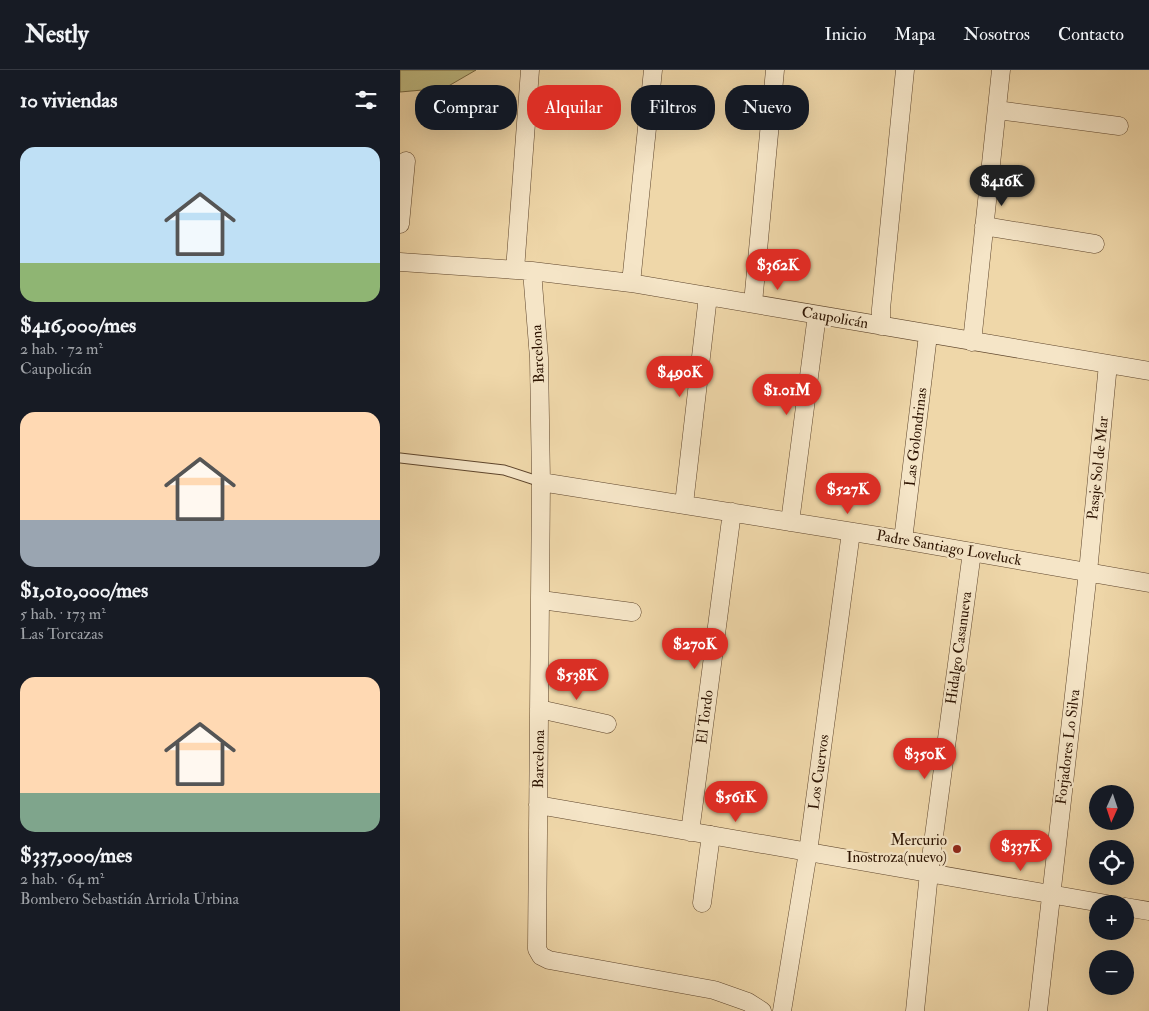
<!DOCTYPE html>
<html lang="es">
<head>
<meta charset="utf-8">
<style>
  :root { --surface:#171b24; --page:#242831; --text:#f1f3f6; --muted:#9ea1a6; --line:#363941; --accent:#d93025 }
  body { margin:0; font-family:"IM FELL Double Pica",serif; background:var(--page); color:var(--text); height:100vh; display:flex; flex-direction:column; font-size:19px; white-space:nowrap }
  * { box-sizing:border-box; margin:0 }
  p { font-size:16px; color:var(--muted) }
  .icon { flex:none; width:28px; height:28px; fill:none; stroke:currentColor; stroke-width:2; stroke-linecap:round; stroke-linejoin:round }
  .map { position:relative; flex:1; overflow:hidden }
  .side { display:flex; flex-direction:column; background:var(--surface); width:400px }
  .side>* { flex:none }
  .hud { position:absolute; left:15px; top:15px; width:475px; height:45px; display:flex; gap:10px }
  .needle { width:32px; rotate:183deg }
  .controls { position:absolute; left:689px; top:715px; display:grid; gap:10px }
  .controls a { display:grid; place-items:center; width:45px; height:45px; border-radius:50%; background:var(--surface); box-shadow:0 5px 20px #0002; font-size:25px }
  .price { position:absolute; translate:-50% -42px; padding:0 11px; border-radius:18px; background:var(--accent); color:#fff; font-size:16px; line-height:32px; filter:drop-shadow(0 1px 2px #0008) }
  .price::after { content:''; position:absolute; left:50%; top:30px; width:15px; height:11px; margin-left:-8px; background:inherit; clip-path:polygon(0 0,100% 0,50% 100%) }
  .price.on { background:#222; color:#fff }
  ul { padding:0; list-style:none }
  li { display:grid; align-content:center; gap:10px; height:265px; padding:0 20px }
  li span { display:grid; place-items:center; height:155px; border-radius:15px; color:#555 }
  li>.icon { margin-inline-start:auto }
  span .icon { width:90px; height:90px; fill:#fffc; stroke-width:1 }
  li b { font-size:21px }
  h2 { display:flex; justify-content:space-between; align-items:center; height:60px; padding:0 20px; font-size:21px }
  .tag { padding:0 18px; border-radius:20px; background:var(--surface); box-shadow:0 5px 20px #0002; font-size:18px; line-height:45px }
  .tag.on { background:var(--accent); color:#fff }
  header { display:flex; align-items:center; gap:30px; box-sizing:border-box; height:70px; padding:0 25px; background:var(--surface); border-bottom:1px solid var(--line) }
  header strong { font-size:24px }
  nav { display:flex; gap:28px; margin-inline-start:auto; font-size:18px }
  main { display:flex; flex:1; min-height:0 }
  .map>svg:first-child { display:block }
  .green { fill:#c0bc84; stroke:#766843 }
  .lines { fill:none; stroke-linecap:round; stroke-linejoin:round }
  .service-casing { stroke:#5e452c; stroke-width:11 }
  .minor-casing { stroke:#5e452c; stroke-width:19 }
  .service { stroke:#f5e5c7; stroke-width:9 }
  .minor { stroke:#f5e5c7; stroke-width:18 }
  .poi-dot { fill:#8f2418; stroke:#f5e5c7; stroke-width:2 }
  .labels { text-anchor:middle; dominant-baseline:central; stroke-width:4.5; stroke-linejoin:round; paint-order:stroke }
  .street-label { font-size:15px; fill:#2d1402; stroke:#f5e5c7 }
  .poi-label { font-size:15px; fill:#2d1402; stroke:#f5e5c7; text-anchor:end }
</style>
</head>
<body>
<header>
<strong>Nestly</strong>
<nav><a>Inicio</a><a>Mapa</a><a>Nosotros</a><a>Contacto</a></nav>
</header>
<main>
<section class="side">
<h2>10 viviendas<svg class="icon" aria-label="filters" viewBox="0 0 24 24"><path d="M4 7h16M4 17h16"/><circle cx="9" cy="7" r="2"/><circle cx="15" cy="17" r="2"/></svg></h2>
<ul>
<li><span style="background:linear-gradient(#bfe0f5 75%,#8fb573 0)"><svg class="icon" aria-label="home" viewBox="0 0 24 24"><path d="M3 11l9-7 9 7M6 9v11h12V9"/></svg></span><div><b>$416,000/mes</b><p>2 hab. · 72 m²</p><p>Caupolicán</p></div></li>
<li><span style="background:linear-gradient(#ffd9b3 70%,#9aa5b1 0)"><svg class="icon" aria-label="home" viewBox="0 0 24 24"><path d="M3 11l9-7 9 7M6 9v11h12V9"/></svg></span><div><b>$1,010,000/mes</b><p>5 hab. · 173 m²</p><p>Las Torcazas</p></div></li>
<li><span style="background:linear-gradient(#ffd9b3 75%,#7fa58c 0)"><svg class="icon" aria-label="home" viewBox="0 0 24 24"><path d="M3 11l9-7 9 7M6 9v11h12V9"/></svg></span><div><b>$337,000/mes</b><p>2 hab. · 64 m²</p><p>Bombero Sebastián Arriola Urbina</p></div></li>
</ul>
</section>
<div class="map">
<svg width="749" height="941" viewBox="0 0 749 941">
  <rect width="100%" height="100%" fill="#efd7a9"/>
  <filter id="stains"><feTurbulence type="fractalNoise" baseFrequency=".004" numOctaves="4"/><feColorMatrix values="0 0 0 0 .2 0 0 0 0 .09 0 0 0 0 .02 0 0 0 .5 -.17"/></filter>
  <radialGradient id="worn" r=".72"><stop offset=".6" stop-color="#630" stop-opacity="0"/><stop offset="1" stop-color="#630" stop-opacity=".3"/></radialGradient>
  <!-- green -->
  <path class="green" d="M0,0h76l-31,18 -45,4z"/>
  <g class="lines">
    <defs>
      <path id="service" d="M0,388l104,12 37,12"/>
      <path id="minor" d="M597,40l122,16
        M0,154l6,-63
        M584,156l111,18
        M0,192l132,9 99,12 518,88
        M115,200l15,-200
        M132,201l7,87 2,124 -4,467 4,7 8,4 165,30 34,12 14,9
        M231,213l22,-213
        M353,233l22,-233
        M481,256v-17l24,-239
        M572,272l29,-272
        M141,412l362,58 246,43
        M284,434l24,-208
        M390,452l27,-207
        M503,470l25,-205
        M141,530l91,12
        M139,639l68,15
        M138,735l569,99
        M290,762l42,-320
        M302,833l9,-68
        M725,837l24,4
        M382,941l26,-159 43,-320
        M515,941l14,-138 43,-321
        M638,941l50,-439 20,-208"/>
    </defs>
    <!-- service casing -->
    <use href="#service" class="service-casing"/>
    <!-- minor casing -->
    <use href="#minor" class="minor-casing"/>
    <!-- service -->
    <use href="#service" class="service"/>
    <!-- minor -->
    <use href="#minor" class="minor"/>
  </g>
  <!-- markers -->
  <circle class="poi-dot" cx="557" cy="779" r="5"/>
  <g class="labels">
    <!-- street labels -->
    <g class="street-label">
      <text transform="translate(435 248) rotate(10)">Caupolicán</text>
      <text transform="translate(138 284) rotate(-93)">Barcelona</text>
      <text transform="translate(516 367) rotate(-83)">Las Golondrinas</text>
      <text transform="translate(698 398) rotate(-84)">Pasaje Sol de Mar</text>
      <text transform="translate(549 478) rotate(10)">Padre Santiago Loveluck</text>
      <text transform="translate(559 578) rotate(-82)">Hidalgo Casanueva</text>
      <text transform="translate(305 647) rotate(-83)">El Tordo</text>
      <text transform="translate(668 677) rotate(-83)">Forjadores Lo Silva</text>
      <text transform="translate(139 689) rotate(-89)">Barcelona</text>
      <text transform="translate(419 702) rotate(-82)">Los Cuervos</text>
    </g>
    <!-- poi labels -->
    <g class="poi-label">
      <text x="547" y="770">Mercurio<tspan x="547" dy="17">Inostroza(nuevo)</tspan></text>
    </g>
  </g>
  <rect width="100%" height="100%" filter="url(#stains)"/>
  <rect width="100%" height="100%" fill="url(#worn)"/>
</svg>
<div class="controls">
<a><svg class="needle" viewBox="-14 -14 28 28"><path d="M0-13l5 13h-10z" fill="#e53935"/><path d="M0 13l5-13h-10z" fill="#9ea1a6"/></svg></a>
<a><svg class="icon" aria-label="locate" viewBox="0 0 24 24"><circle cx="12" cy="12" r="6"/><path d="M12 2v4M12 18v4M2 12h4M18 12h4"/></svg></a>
<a>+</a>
<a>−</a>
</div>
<b class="price on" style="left:602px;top:137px">$416K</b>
<b class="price" style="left:378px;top:221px">$362K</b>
<b class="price" style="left:280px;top:328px">$490K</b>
<b class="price" style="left:387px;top:346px">$1.01M</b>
<b class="price" style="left:448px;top:445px">$527K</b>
<b class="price" style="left:295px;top:600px">$270K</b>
<b class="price" style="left:177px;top:631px">$538K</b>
<b class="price" style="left:525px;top:710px">$350K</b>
<b class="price" style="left:336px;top:753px">$561K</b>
<b class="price" style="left:621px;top:802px">$337K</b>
<div class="hud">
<a class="tag">Comprar</a>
<a class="tag on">Alquilar</a>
<a class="tag">Filtros</a>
<a class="tag">Nuevo</a>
</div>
</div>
</main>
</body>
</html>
